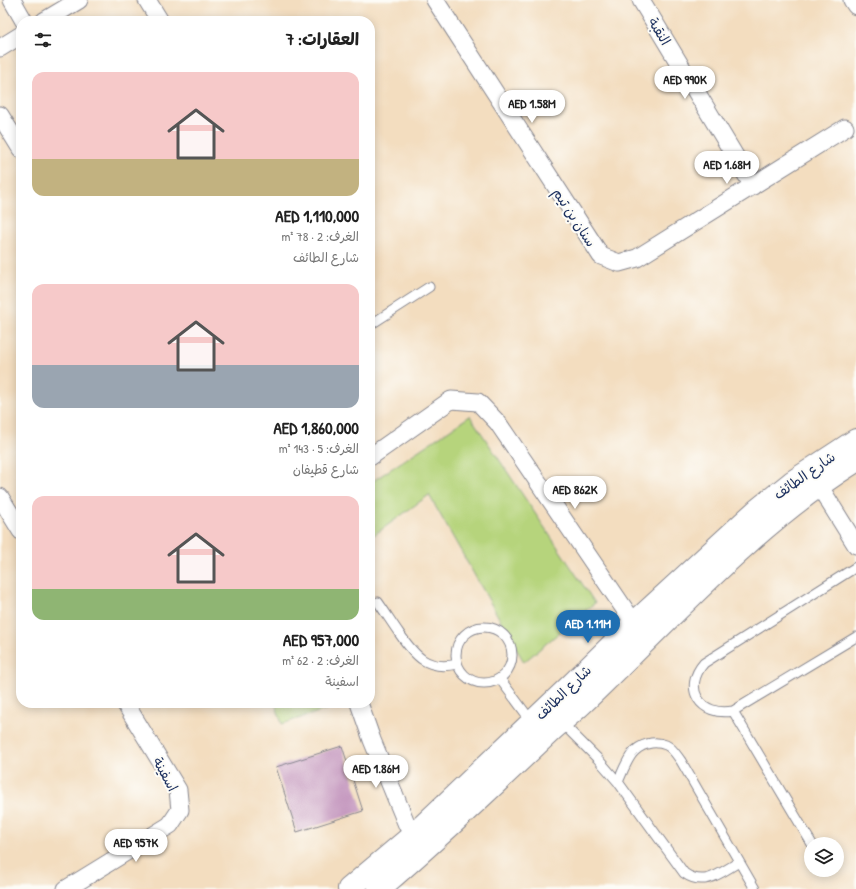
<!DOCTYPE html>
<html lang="ar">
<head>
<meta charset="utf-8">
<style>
  :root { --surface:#fff; --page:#f6f6f6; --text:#222; --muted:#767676; --accent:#1f6fb2 }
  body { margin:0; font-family:"Patrick Hand","Playpen Sans Arabic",sans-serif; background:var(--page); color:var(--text); direction:rtl; height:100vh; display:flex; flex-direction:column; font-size:15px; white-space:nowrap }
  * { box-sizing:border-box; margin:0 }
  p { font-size:13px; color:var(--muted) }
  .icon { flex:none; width:22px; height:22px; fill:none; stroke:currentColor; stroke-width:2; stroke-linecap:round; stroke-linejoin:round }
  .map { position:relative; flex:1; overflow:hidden; direction:ltr }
  .side { position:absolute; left:16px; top:16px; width:359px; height:692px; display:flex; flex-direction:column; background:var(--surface); border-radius:16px; box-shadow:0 2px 10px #0003; direction:rtl }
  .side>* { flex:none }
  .fabs { position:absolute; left:804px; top:837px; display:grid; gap:8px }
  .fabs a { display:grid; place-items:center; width:40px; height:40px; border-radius:50%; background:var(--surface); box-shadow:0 2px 10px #0003; font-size:20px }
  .price { position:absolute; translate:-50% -34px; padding:0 9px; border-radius:14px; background:#fff; color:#222; font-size:13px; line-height:26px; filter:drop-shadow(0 1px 2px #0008) }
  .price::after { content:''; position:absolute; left:50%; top:24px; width:12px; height:9px; margin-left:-6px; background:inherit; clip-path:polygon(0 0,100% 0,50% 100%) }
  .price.on { background:var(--accent); color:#fff }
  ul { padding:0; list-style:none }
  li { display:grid; align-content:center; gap:8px; height:212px; padding:0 16px }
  li span { display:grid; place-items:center; height:124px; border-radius:12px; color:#555 }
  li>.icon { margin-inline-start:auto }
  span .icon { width:72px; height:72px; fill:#fffc; stroke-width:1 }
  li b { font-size:17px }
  h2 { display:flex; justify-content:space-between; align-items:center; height:48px; padding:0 16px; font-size:17px }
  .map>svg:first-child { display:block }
  .green { fill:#b6d47b; stroke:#68826c }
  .building { fill:#c598bf }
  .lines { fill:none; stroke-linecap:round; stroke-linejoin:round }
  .service-casing { stroke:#87868e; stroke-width:11 }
  .minor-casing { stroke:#87868e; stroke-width:19 }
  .tertiary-casing { stroke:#87868e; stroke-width:24 }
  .service { stroke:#fff; stroke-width:9 }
  .minor { stroke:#fff; stroke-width:17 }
  .tertiary { stroke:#fff; stroke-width:22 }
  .labels { text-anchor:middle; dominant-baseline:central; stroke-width:4; stroke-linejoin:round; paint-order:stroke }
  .street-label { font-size:14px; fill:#1b2f5e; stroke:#fdfcf7 }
</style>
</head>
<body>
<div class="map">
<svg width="856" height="889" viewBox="0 0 856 889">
  <rect width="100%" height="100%" fill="#fdfcf7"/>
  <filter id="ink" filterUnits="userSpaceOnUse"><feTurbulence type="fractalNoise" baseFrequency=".025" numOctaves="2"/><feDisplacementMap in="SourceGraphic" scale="8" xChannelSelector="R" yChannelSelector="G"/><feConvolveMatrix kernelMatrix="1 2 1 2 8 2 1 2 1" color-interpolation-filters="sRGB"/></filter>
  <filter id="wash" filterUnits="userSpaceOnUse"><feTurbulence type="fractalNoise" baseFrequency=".012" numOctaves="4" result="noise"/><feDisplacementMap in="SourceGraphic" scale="16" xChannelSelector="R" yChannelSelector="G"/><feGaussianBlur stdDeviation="0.9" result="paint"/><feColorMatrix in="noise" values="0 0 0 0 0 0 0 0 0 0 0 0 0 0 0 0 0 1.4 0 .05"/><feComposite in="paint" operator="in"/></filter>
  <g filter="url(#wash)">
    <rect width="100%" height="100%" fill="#f3ddbf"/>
    <!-- green -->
    <path class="green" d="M470,416l125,187 -71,59 -95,-167 -59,43v-55z
      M275,703h65v2l-58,19z"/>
    <g id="blocks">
      <!-- building -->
      <path class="building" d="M342,746l21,65 -66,21 -21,-65z"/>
    </g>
  </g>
  <g filter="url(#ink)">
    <use href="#blocks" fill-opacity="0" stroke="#87868e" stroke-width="1"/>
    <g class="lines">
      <defs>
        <path id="service" d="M370,325l59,-38
          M856,567l-152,96c-22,25 -4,54 29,48l123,-74
          M378,602c7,10 14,21 21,31 16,23 28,38 58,31
          M456 655a28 28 0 1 1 56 0a28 28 0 1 1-56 0Z
          M500,679l32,43
          M733,711l79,133
          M561,722l36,36 21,24 66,91c21,15 37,-1 55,-11
          M618,782c4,-9 8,-20 14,-28 8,-10 22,-14 34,-9 7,3 11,11 15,16l74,128"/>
        <path id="minor" d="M12,0l12,21
          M147,0l13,21
          M435,0l166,256 18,7 18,-5 208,-130
          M641,0l112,186
          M852,0l4,6
          M44,21l35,-21
          M0,48l21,-13
          M0,115l21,34
          M370,457l81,-57 27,2 20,21 136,200 7,8
          M813,476l43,69
          M0,497l21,34
          M359,703l13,37 35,85 6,10 9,7
          M66,889l104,-64 10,-15 -2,-20 -53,-87"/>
        <path id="tertiary" d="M349,889l64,-54 158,-150 63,-62 123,-113 35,-28 64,-42
          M379,889c59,-50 115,-104 171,-157 12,-11 25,-21 36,-32 87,-83 167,-175 270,-239"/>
      </defs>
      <!-- service casing -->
      <use href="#service" class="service-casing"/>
      <!-- minor casing -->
      <use href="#minor" class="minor-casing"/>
      <!-- tertiary casing -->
      <use href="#tertiary" class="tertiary-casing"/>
      <!-- service -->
      <use href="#service" class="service"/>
      <!-- minor -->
      <use href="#minor" class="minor"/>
      <!-- tertiary -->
      <use href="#tertiary" class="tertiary"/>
    </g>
  </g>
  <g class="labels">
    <!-- street labels -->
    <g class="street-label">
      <text transform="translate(660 31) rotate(59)">النقبة</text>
      <text transform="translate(575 217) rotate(57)">سنان بن تيم</text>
      <text transform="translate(804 475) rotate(-35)">شارع الطائف</text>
      <text transform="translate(563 692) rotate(-44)">شارع الطائف</text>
      <text transform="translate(166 774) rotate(62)">اسفينة</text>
    </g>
  </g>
</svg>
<div class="fabs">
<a><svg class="icon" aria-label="layers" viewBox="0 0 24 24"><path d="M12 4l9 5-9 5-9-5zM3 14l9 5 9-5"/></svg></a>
</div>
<b class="price" style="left:685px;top:100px">AED 990K</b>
<b class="price" style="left:532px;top:124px">AED 1.58M</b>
<b class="price" style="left:727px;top:185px">AED 1.68M</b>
<b class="price" style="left:575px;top:510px">AED 862K</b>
<b class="price on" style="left:588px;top:644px">AED 1.11M</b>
<b class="price" style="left:376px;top:789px">AED 1.86M</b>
<b class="price" style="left:136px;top:863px">AED 957K</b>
<section class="side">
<h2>العقارات: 7<svg class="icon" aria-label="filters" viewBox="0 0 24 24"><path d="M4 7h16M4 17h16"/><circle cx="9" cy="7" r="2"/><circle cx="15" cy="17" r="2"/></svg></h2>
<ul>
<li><span style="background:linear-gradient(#f6c9c9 70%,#c2b280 0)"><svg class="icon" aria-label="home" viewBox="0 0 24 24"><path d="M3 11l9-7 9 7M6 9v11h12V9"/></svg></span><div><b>AED 1,110,000</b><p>الغرف: 2 · 78 m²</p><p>شارع الطائف</p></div></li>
<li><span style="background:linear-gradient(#f6c9c9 65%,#9aa5b1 0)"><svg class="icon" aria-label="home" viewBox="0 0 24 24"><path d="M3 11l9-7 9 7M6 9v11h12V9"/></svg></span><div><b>AED 1,860,000</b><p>الغرف: 5 · 143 m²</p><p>شارع قطيفان</p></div></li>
<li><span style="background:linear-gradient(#f6c9c9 75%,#8fb573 0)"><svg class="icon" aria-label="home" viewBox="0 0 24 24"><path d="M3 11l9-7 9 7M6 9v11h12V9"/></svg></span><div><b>AED 957,000</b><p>الغرف: 2 · 62 m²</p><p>اسفينة</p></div></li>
</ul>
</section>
</div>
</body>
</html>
